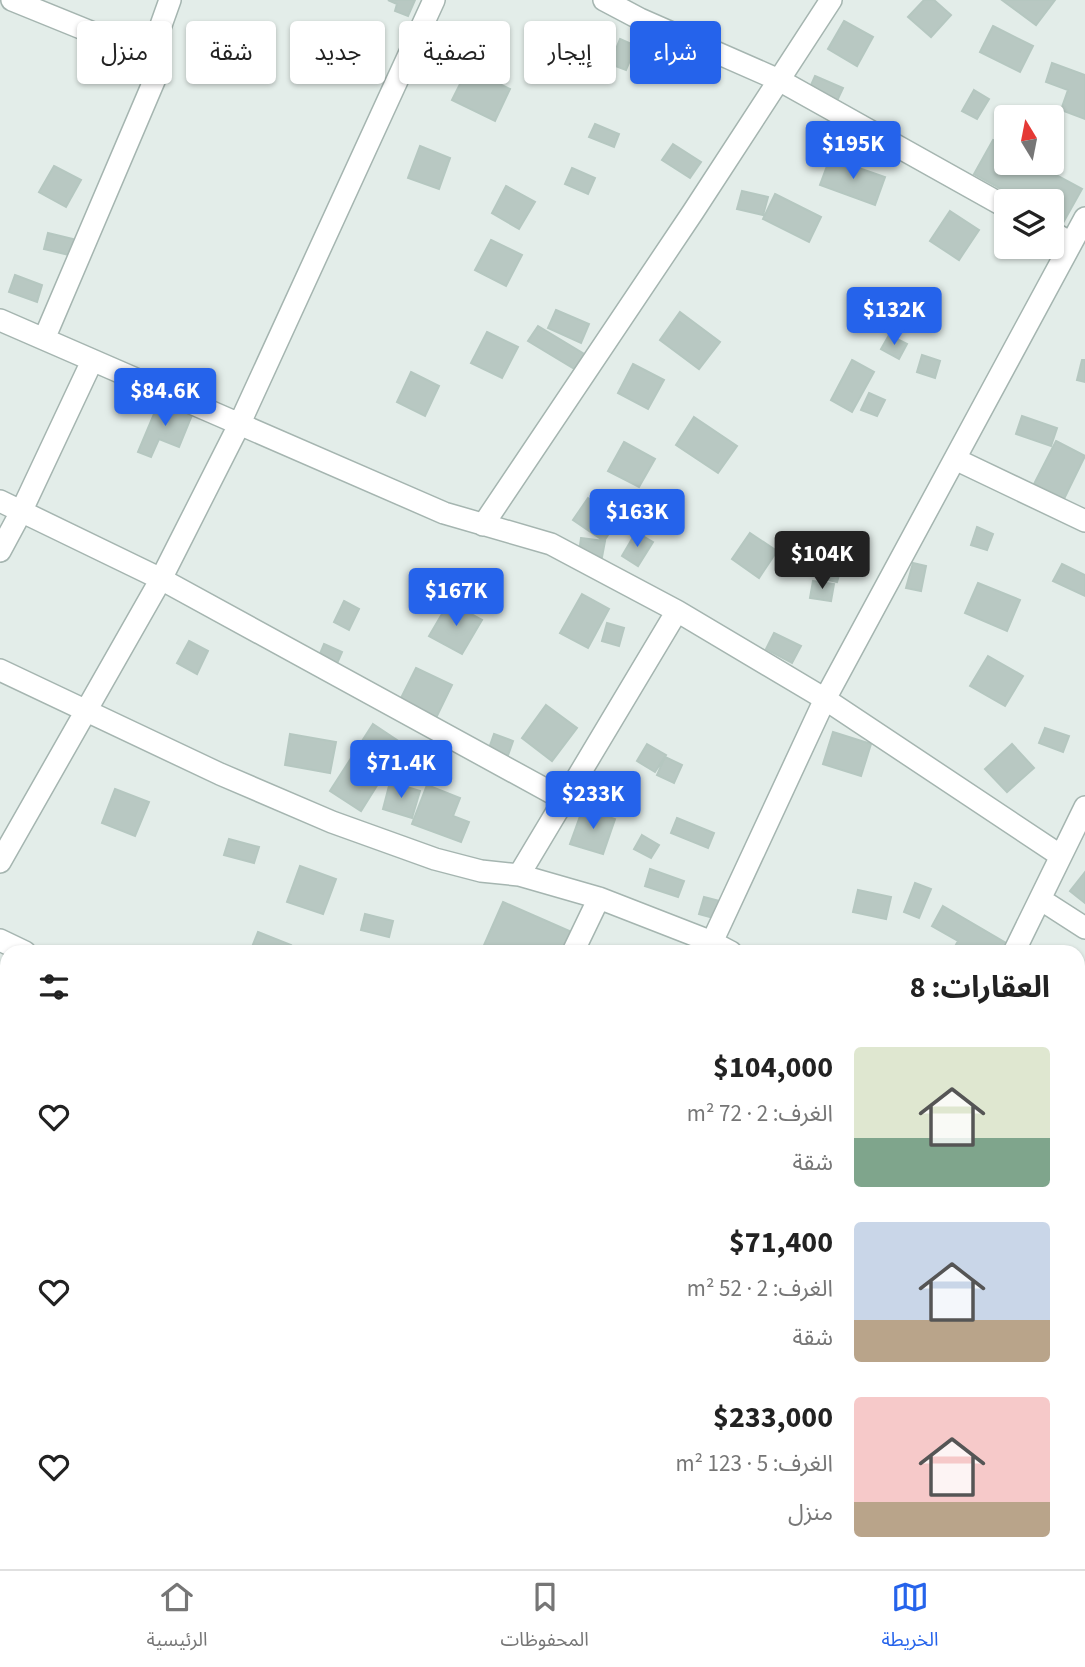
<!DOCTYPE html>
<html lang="ar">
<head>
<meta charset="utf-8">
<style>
  :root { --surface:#fff; --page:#f6f6f6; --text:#222; --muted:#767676; --line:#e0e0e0; --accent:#2563eb }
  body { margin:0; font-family:"Source Sans 3","Noto Sans Arabic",sans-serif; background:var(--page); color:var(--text); direction:rtl; height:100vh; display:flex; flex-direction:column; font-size:26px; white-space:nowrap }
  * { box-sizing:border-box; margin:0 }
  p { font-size:23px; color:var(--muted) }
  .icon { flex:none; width:38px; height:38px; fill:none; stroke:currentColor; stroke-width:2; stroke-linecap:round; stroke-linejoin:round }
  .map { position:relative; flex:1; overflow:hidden; direction:ltr }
  .panel { position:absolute; left:0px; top:945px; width:1085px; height:625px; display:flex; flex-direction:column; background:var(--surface); border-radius:21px 21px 0 0; box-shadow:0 2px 5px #0004; direction:rtl }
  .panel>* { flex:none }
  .banner { position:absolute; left:21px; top:21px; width:700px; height:63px; direction:rtl; display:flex; gap:14px }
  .needle { width:46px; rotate:350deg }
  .buttons { position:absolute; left:994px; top:105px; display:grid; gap:14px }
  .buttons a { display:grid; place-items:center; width:70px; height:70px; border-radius:7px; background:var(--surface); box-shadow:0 2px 5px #0004; font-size:35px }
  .price { position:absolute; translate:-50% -60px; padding:0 16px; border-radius:7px; background:var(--accent); color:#fff; font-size:23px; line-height:46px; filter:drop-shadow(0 2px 4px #0008) }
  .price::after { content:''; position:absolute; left:50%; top:42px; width:21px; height:16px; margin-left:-10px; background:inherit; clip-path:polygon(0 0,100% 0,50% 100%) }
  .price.current { background:#222; color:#fff }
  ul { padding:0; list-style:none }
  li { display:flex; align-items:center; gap:21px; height:175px; padding:0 35px }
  li span { display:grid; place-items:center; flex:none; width:196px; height:140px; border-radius:7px; color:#555 }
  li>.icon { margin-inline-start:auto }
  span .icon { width:84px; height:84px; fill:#fffc; stroke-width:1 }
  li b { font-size:30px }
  h2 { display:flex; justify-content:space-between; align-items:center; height:84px; padding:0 35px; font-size:30px }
  .chip { padding:0 24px; border-radius:7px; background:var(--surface); box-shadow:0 2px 5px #0004; font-size:24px; line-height:63px }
  .chip.current { background:var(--accent); color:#fff }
  .dock { display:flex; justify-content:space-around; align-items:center; height:98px; border-top:2px solid var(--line); background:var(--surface); font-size:19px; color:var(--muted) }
  .dock a { display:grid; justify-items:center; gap:4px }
  .dock .current { color:var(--accent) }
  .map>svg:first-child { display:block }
  .building { fill:#b8c8c2; stroke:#b5c7c0; stroke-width:2 }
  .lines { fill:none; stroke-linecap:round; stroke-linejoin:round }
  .minor-casing { stroke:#a5b5b0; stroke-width:24 }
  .minor { stroke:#fff; stroke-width:21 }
</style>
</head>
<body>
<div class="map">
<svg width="1085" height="1569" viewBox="0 0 1085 1569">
  <rect width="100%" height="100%" fill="#e3ede9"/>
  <!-- building -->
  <path class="building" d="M388,0h27l-7,16 -13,-5 2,-7z
    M924,0h10l17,15 -20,22 -23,-20z
    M1002,0h53l-19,25z
    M844,21l29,16 -16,29 -29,-17z
    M993,26l40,20 -13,26 -40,-20z
    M326,39l40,18 -9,19 -40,-17z
    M620,39l16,7 -10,24 -16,-6z
    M1052,63l33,12v44l-24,-9 7,-20 -22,-8z
    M468,68l42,21 -15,32 -43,-21z
    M815,76l28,12 -7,15 -28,-11z
    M974,90l15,9 -12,20 -15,-8z
    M595,124l24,10 -5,13 -25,-10z
    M993,140l13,7v16h28l48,26 -19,34 -11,-6v-16h-29l-49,-27z
    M673,144l28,18 -11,16 -28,-18z
    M420,146l30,12 -11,31 -31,-11z
    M830,158l55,19 -10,28 -55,-20z
    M54,166l27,14 -15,27 -27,-15z
    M572,168l23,10 -7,16 -23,-10z
    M506,186l29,16 -16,27 -27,-16z
    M742,191l26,6 -5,18 -26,-6z
    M775,194l46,23 -12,25 -46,-23z
    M950,211l29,19 -20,30 -29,-19z
    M48,233l29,7 -4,16 -29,-7z
    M491,240l31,15 -16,31 -31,-16z
    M15,275l27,10 -5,17 -28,-10z
    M556,310l33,14 -8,19 -33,-15z
    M680,312l40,30 -21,27 -39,-29z
    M538,326l48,29 -10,15 -48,-29z
    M487,332l31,15 -16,31 -31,-15z
    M889,335l18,9 -8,15 -18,-10z
    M922,355l18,6 -5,17 -18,-6z
    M852,360l22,12 -22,40 -21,-12z
    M1082,360h3v22l-8,-2z
    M633,364l31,16 -16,29 -30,-16z
    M411,372l28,14 -14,30 -28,-14z
    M869,393l16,7 -8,16 -16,-6z
    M159,402l33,13 -13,32 -20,-8 -8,18 -13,-5z
    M1022,416l35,12 -6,18 -35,-12z
    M694,417l43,29 -19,27 -42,-28z
    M1056,441l29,15 -21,43 -30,-15z
    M624,442l31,17 -16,28 -31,-16z
    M588,498l31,20 -15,23 -31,-21z
    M977,527l16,7 -6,16 -16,-5z
    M636,532l17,10 -15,24 -16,-10z
    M750,533l27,18 -18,27 -27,-19z
    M581,538l24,3 -3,16 -23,-4z
    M823,552l21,6 -7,24 -21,-5z
    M913,563l13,3 -5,25 -15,-3z
    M1062,564l23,11v21l-32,-15z
    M813,581l21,3 -3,17 -21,-3z
    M978,583l42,17 -13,31 -42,-18z
    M582,594l27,15 -21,39 -28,-15z
    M344,601l15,8 -10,21 -15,-8z
    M449,602l33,18 -20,34 -33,-18z
    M607,623l17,5 -5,18 -17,-5z
    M774,633l27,13 -9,17 -26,-14z
    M189,641l19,10 -11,23 -20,-11z
    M324,644l18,8 -7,16 -18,-7z
    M988,656l35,20 -18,30 -35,-20z
    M416,668l36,17 -16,33 -36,-18z
    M546,705l31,23 -25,33 -30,-23z
    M373,724l30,20 -42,67 -31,-20z
    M1045,728l24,8 -6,16 -24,-9z
    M833,732l38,12 -10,32 -38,-12z
    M290,734l46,8 -6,31 -45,-8z
    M494,734l19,7 -7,20 -19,-7z
    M647,744l19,11 -11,17 -18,-11z
    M1012,744l22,24 -27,24 -22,-23z
    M665,757l17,8 -8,18 -17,-8z
    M390,782l30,9 -8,27 -29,-9z
    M427,785l33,13 -7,18 16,6 -8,20 -49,-18z
    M115,789l34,13 -14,34 -33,-13z
    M583,808l32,11 -12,35 -33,-10z
    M677,818l37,15 -6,15 -37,-15z
    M642,835l17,10 -8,13 -17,-9z
    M229,839l30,8 -5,16 -30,-8z
    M300,866l36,13 -13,35 -36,-12z
    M650,869l34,12 -6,16 -33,-11z
    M1085,872v31l-15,-12z
    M915,883l16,6 -12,29 -15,-6z
    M858,890l33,7 -5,22 -33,-7z
    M704,897l23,6 -6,17 -22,-6z
    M503,902l71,31 -8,19 -15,-6 -3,6h-67z
    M943,906l68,40 -3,6h-56l6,-11 -26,-15z
    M365,914l28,7 -4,16 -28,-7z
    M258,932l33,13 -3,7h-38z
    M0,1014l7,3v23l-7,-3z
    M1078,1064l7,4v12l-7,10z
    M704,1563h37l-2,6h-37z"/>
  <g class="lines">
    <defs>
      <path id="minor" d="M12,0l138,56 7,18 -113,265
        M604,0l36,19 139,61 227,127
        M150,56l20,-56
        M1052,232l19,11
        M0,320l444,193 107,31 126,67 148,88 236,157
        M955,459l130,62
        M0,501l161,78 402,220
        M483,525l210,-313 138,-212
        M0,551l21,-39 71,-151
        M0,670l220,104 112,48 103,37 46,12 38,4 80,23 113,44 19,10
        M0,862l161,-283 78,-154 195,-425
        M519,875l158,-264
        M1040,899l45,29
        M0,940l25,12
        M712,942l113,-243 260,-481
        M573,952l26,-54
        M1014,952l71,-145
        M1078,1151l7,4
        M0,1169l7,3
        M1078,1388l7,-8
        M0,1474l7,2
        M1078,1481l7,4
        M643,1563l15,6
        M54,1569l1,-6
        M918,1569l6,-6"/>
    </defs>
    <!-- minor casing -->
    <use href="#minor" class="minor-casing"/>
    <!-- minor -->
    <use href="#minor" class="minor"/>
  </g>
</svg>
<div class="buttons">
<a><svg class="needle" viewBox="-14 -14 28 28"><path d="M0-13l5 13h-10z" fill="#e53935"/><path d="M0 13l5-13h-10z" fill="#767676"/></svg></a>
<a><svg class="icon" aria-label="layers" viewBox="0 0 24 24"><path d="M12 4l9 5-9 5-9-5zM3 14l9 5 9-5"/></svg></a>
</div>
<b class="price" style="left:853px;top:181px">$195K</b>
<b class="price" style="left:894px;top:347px">$132K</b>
<b class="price" style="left:165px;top:428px">$84.6K</b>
<b class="price" style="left:637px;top:549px">$163K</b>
<b class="price current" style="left:822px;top:591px">$104K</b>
<b class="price" style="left:456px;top:628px">$167K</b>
<b class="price" style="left:401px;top:800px">$71.4K</b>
<b class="price" style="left:593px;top:831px">$233K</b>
<div class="banner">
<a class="chip current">شراء</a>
<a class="chip">إيجار</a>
<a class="chip">تصفية</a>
<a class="chip">جديد</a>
<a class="chip">شقة</a>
<a class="chip">منزل</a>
</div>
<section class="panel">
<h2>العقارات: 8<svg class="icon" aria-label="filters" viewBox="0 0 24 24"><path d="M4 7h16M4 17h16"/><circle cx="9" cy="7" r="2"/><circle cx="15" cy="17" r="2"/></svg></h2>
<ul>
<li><span style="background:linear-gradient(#dfe7d0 65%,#7fa58c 0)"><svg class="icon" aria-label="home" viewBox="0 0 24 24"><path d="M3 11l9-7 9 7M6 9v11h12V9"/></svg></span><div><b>$104,000</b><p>الغرف: 2 · 72 m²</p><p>شقة</p></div><svg class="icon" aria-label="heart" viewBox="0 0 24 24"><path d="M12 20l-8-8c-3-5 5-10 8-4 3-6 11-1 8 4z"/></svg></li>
<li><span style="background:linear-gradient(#c9d6e8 70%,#b9a48a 0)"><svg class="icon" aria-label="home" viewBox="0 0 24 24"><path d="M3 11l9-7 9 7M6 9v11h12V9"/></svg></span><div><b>$71,400</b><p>الغرف: 2 · 52 m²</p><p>شقة</p></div><svg class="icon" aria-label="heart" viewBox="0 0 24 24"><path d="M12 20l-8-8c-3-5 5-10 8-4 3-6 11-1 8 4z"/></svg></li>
<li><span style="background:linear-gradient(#f6c9c9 75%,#b9a48a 0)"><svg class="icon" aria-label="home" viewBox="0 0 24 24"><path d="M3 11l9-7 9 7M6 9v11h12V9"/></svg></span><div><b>$233,000</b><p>الغرف: 5 · 123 m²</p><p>منزل</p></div><svg class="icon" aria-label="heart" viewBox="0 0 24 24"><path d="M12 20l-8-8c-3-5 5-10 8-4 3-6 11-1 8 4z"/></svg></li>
</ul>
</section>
</div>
<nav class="dock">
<a class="current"><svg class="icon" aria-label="map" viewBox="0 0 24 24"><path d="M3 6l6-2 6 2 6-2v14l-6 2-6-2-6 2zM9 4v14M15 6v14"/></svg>الخريطة</a>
<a><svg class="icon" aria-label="saved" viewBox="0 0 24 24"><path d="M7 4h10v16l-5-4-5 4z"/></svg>المحفوظات</a>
<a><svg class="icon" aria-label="home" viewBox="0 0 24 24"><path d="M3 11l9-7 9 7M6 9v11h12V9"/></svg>الرئيسية</a>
</nav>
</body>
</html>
